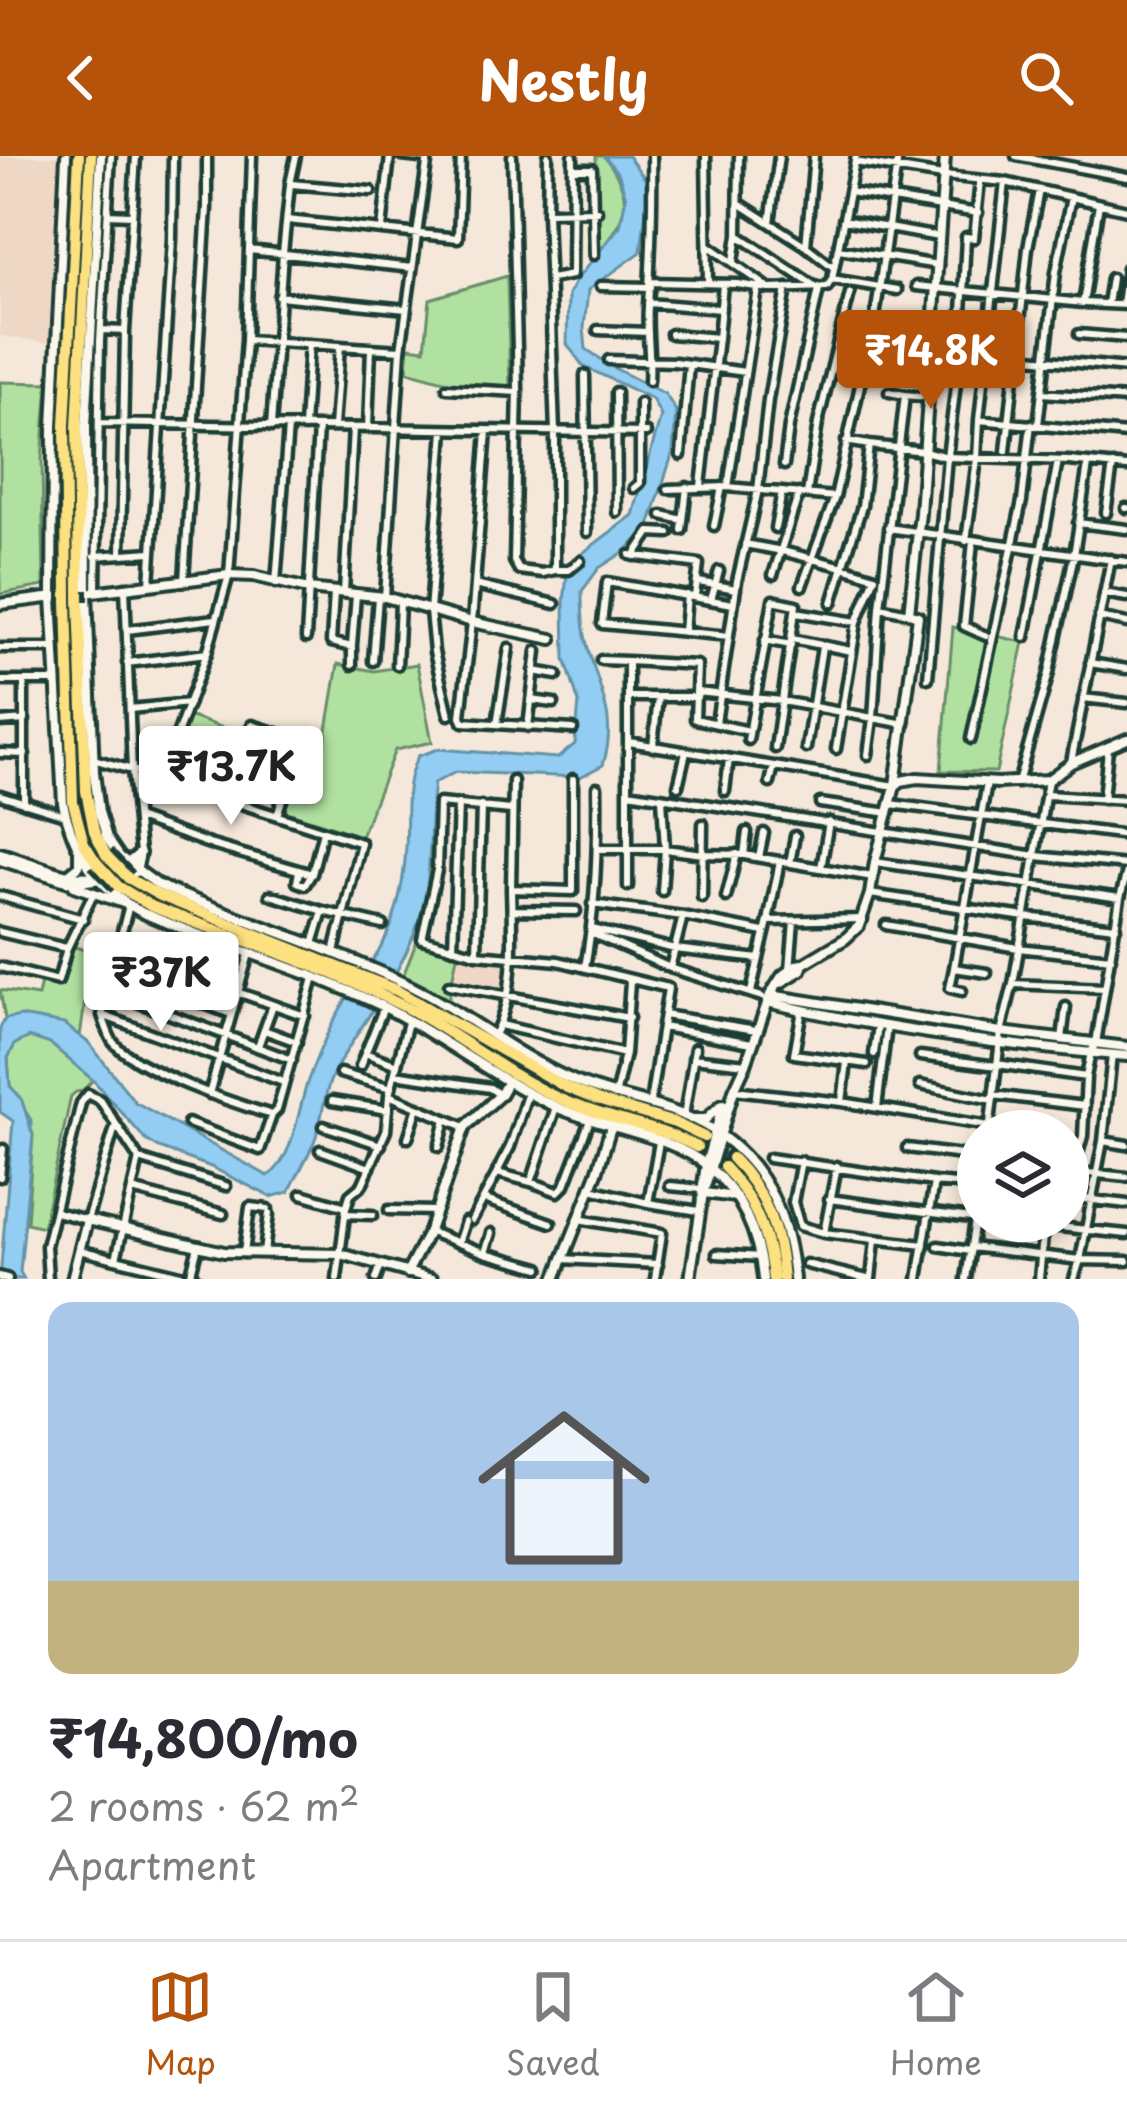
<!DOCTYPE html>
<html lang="en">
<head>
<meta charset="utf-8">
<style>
  :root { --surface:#fff; --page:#f7f7f7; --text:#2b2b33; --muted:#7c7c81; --line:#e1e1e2; --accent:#b45309 }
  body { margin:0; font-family:"Playpen Sans",sans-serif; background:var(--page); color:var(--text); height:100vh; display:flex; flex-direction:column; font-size:45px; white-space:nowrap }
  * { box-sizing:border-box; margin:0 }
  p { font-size:39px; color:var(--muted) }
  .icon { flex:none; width:66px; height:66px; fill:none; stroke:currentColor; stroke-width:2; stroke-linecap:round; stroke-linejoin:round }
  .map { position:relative; height:1123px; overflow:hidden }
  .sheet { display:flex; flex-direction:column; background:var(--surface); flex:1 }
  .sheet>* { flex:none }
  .buttons { position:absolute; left:957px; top:954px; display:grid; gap:24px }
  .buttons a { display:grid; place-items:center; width:132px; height:132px; border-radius:50%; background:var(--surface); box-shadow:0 6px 18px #0003; font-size:60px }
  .price { position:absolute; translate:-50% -102px; padding:0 27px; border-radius:12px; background:#fff; color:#222; font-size:39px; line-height:78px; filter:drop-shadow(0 3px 6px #0008) }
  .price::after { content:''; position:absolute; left:50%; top:72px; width:36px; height:27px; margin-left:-18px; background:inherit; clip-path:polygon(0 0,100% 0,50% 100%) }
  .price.current { background:var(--accent); color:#fff }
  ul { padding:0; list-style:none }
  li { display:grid; align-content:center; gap:24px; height:636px; padding:0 48px }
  li span { display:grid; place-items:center; height:372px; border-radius:24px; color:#555 }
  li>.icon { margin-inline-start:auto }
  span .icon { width:216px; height:216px; fill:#fffc; stroke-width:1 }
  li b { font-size:51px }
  header { display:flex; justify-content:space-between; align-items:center; height:156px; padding:0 48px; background:var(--accent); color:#fff; font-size:54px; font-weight:700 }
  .dock { display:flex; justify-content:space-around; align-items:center; height:168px; border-top:3px solid var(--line); background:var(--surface); font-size:33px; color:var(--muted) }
  .dock a { display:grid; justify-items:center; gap:6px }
  .dock .current { color:var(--accent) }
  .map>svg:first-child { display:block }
  .built { fill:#eed7c4 }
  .green { fill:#b1e1a1; stroke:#688f6a; stroke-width:3 }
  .water { fill:#93cdf3; stroke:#6593a7; stroke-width:3 }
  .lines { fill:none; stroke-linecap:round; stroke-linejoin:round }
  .stream { stroke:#6593a7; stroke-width:3 }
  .trunk-tunnel { stroke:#cac6b9; stroke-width:10; stroke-dasharray:10 5; stroke-linecap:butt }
  .minor-casing { stroke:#1f3d34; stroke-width:15 }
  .tertiary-casing { stroke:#1f3d34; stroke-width:16 }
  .secondary-casing { stroke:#1f3d34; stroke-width:16 }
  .trunk-casing { stroke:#1f3d34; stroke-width:20 }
  .minor { stroke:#fbf7ec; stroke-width:6 }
  .tertiary { stroke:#fbf7ec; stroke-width:8 }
  .secondary { stroke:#fbf7ec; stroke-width:8 }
  .trunk { stroke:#fde080; stroke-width:10 }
  .trunk-bridge-casing { stroke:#1f3d34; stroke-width:20; stroke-linecap:butt }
  .trunk-bridge { stroke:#fde080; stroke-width:10 }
</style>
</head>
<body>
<header><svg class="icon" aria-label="back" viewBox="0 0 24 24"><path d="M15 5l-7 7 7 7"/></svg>Nestly<svg class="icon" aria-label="search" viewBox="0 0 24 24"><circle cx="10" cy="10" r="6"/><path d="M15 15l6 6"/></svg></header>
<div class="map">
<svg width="1127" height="1123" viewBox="0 0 1127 1123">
  <rect width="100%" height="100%" fill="#f5e8da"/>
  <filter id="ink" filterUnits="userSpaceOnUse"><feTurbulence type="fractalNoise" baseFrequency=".00833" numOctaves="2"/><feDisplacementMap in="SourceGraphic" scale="24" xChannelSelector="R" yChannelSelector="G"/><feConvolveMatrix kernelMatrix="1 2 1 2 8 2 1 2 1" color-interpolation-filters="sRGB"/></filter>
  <g filter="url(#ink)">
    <!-- built -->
    <path class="built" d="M0,0h63l-7,127 -5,1 -2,59 -49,-7z
      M458,795l49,12 -4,30 -51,-11z"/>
    <!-- green -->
    <path class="green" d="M596,0h8c32,41 24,60 -6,97z
      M507,120l3,114 -48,-4 -55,-15 2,-24 16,2 5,-50z
      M0,226l48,1 -6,77 2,126 -44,8z
      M953,471l71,15 -28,130 -55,-1z
      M338,508l36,7 43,-7 15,78 -37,8 -34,86 -77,-25 23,-74 18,5z
      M188,560l56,19 -21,61 -56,-20z
      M417,784l41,11 -10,50 -45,-25z
      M73,790l24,9 -9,26 -8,56c-21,-16 -49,-23 -75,-18l-5,-29 38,6 3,-14 13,1 14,-13z
      M30,881l21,7 42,36 -11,11 -6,1 -5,4 -28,131 -16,-4 6,-88 -12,-36 -11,-13 -2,-28 7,-14z"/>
    <!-- water -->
    <path class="water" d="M604,0h24l21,28 -8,68 -53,38 -4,38 2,21 28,19 51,26 11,17 -3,41 -25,77 -24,23 -25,16 -17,23c0,16 0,33 4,49 11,48 33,75 17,125l-23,12 -124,-5 -22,11c-6,42 -1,87 -12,128 -17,61 -58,107 -88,161 -11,21 -11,48 -20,70 -7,17 -17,33 -25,50l-18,5 -60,-30 -52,-19 -13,-8 -53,-60 -42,-36 -22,-7 -14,7 -7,14 2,28 11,12 12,37 -13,137 4,7h-24l13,-158 -13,-9v-84l5,-9 16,-3 43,8 25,19 46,59 133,74c27,-17 30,-72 42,-101 11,-29 23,-57 41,-83 15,-23 34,-45 42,-72 7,-22 12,-50 13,-73 2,-31 -3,-63 12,-91l20,-7 120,9 17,-14 4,-41 -14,-44 -1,-57 4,-38 65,-49 28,-99 -9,-17 -69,-33 -16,-22 1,-49 8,-15 44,-54 6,-29 -7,-22z"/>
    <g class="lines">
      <!-- stream -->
      <path class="stream" d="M26,956l5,8v10"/>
      <!-- trunk-tunnel -->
      <path class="trunk-tunnel" d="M704,981l28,21"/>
      <defs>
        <path id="minor" d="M402,0l26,3
          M512,0l6,232 -4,173 5,9 24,3 12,-3v-138l-8,-220 1,-56
          M706,0l2,127
          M739,0l-1,79 81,54 -30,137 -5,39
          M1016,0l111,21
          M855,6l88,14 62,6 122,28
          M573,13h19l2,86
          M291,28l80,7
          M849,36l129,21
          M742,49l64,41 27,21
          M547,56l50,-1
          M108,58l23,1
          M287,64l171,18 3,-82
          M843,64l96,17
          M770,67l9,-67
          M382,73l8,-73
          M708,89l58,41
          M806,90l8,-90
          M839,93l99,16
          M249,94l163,18
          M734,105l4,-26
          M551,123l21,-4 1,-119
          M832,123l65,11
          M652,126l85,2 32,5 58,-2 5,-8 24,-123
          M601,130l50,1
          M916,130l167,17 44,2
          M279,140l127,13
          M648,147l73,6
          M1083,147l16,-99
          M1107,148l4,-26
          M1122,148l5,-36
          M101,174l24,1
          M598,174l50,2
          M671,178l47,4 5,-54
          M1079,178l48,4
          M246,184l155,10
          M896,192l64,3 167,17
          M609,204l66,2 70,10
          M907,218l23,2
          M585,219l2,157
          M649,225c2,-25 -3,-49 -1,-75 3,-50 5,-99 4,-150
          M447,232l71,4
          M616,236l1,120
          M889,236l16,3
          M1042,237l85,6
          M979,264l26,-238
          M99,267l547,10
          M1038,269l18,-153 15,-75
          M334,270l6,-80
          M271,271l12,-174 7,-69 6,-28
          M304,271l5,-83
          M368,272l3,-80
          M444,274l-14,181 4,41 15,63
          M487,275l-15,191 -11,94 2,6 110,7
          M846,285l23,4
          M1006,295l22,-203 11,-58
          M681,299l8,-91
          M701,330l17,-148
          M728,331l30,-198
          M634,332l6,-5v-80
          M668,333l60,-2 107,10
          M807,338l11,-71 32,-130
          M1126,352h1
          M1106,357l7,-48
          M662,359l21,5
          M1078,367l49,6
          M714,370l8,-39
          M775,372l7,-36
          M888,372l239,34
          M682,374l5,-43
          M966,385l11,-82 2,-39 148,14
          M973,386l-9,84 22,10
          M745,388l32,6
          M782,395l61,16 -11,36
          M121,398l4,-223 11,-175
          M630,399l69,9 -4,32
          M95,400l56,-4
          M634,400l16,-24 19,1
          M555,414h14l11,-9
          M773,419l26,-82
          M184,425l23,-374v-51
          M699,426l37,7
          M276,427l12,-156
          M150,428l22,-345 1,-83
          M475,429l80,19
          M802,430l33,-89 40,-179 23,-162
          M125,431l7,183 8,83
          M96,436l4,-251 11,-185
          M344,436l9,-164
          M334,437l-3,49 21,5v18
          M1104,437l23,4
          M385,441l16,-247 27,-194
          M711,444l8,-29
          M880,451l29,6
          M796,456l61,10
          M1099,461l28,6
          M127,474l88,-11
          M684,476l3,-37
          M729,480l-127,-12 5,-42 126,22
          M1025,481l33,-176
          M306,482l12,-211
          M792,483l59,12
          M765,484l26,5
          M352,489l4,-50
          M0,492h55
          M601,504l27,1
          M373,505l5,-64
          M127,507l80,-10
          M1090,507l37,6
          M397,509l3,-61
          M534,515l23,4
          M928,522l19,-221 13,-106 6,-114 8,1 6,-57
          M0,525h24
          M697,536l85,9 123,23
          M628,541h69
          M1083,542l44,5
          M531,544l23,3
          M130,553l59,-6
          M0,566l25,-2
          M716,567l21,-142 21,-91 10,-90 19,-112
          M497,568l12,-76
          M528,571l9,-76
          M971,583l51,-238 9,-77
          M748,584l25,-140 23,5 -21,143
          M629,586l266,44
          M653,591l5,-50
          M806,592l16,-101
          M836,593l21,-127 18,-45 -32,-10 19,-61 7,-61 55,6 23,6 122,4 58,6
          M0,597l25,1
          M868,599l5,-36 7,-112 25,-212 22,2
          M93,603l68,19 200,65 -27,109
          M240,606l50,16
          M1071,606l40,-203
          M161,622l46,-125 22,-78 17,-235 6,-184
          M770,627l4,-17
          M1018,627l31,-110 25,-118 14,-90
          M678,630l8,-34
          M725,635l4,-32
          M628,636l408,64 91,9
          M0,639l65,20
          M1047,639l80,5
          M228,643l24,-74 50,16 -25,74
          M1103,643l5,-50
          M24,647v-122h32
          M820,647l69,10
          M891,648l236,31
          M511,654l-72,-7 -2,67 -15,69 55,15 81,7 110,27 -18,115
          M137,662l75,27 100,29 11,-43
          M598,693h67l38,5 41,1 129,22
          M744,699l3,-23
          M759,701l5,-24
          M780,705l-12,60 95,-2
          M875,706l245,36
          M790,707l5,-27
          M821,712l8,-46
          M299,715l-2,11 8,3 6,-10
          M628,730v-225l69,4 -2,54 54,12
          M511,733l2,-108
          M662,735l3,-42 -3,-51
          M870,738l155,23 91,10
          M270,739l53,16 -10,33
          M0,740l83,23
          M702,741l1,-73
          M726,741l11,-43
          M592,748l91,12 81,16
          M512,754l64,1
          M323,755l60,14
          M886,769l132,23 93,10
          M592,773l83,20 84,10
          M0,776l66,16
          M591,777l79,35 92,29
          M118,787l119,49 68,24
          M453,792l5,-144
          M477,797l4,-147
          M0,811l58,14 9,-33 26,-54
          M585,811c11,-59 13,-119 12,-180
          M670,812l13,-52
          M954,812l-4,20 12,3
          M790,813l4,-48
          M112,814l119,44
          M987,817l-33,-5 33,-185
          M1013,828l92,4
          M449,829l180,33
          M110,836l182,68
          M751,836l17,-71
          M802,854l-8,44 73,10
          M102,859c3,8 6,20 11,27 22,28 123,62 159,73l5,-5 37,-132
          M102,859l181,67
          M102,859l8,-23 2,-22 17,-65
          M664,859l92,15
          M500,869l125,29
          M662,871l90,16
          M264,874l33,12
          M494,879c23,-43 18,-98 17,-146l62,2v-112
          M1062,883l4,-32
          M258,890l15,-41
          M365,897l32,12
          M874,898l4,-29
          M920,900l77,10
          M693,902l53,6
          M997,908l89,13 -3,59 -10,36
          M360,910l24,-59
          M340,917l51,15
          M395,918l95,14 10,7
          M1086,921l5,-25 5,-9 24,-145 7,-27
          M920,929l73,15
          M734,934l108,12 147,24 48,5
          M209,938l40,-140
          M993,939l92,11
          M391,940l74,31
          M615,940l10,-42 5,-73
          M332,945l56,9
          M842,946l5,-40
          M877,952l10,-82
          M684,960l11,-68
          M188,967l72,27 12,-35
          M324,970l57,19
          M989,975l12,-99 12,-48 35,-204
          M408,982l10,-31
          M1103,985l24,4
          M439,991l7,-28
          M907,992l71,9
          M320,994l50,18
          M769,1002l165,24
          M801,1005l-8,41 7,24 24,7 100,12
          M1068,1015l59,6
          M497,1016l13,-25 18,-55
          M0,1021l3,-28
          M531,1026l27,10 7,-7 25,-65
          M670,1030l31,3
          M591,1033l57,14 51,8
          M132,1034l91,24
          M302,1038l44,13
          M1068,1041l59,7
          M483,1043l68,24
          M829,1043l149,20
          M648,1047l11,-61
          M389,1054l47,1
          M56,1056l31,8 29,-96
          M345,1058l28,1
          M578,1063l84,14 -7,46
          M472,1064l25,-47 34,9 25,-75
          M1001,1065l126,13
          M430,1076l55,21 55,15
          M824,1077l13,-67
          M458,1087l7,-21
          M938,1090l32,5
          M971,1091l109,13 47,1
          M79,1094l118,29
          M264,1096l5,-38
          M244,1097l6,-46 18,2
          M485,1097l6,-20
          M717,1098l43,3
          M116,1103l23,-100
          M562,1103l96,5
          M806,1108l61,15
          M190,1121l8,-31
          M48,1123l-2,-33 35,-143 7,-9 12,6 39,59 87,27
          M337,1123l9,-71 4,-13 12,-10 24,-54 3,-36 19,-73
          M376,1123l5,-14
          M871,1123l4,-39
          M918,1123l16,-97 44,4
          M966,1123l12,-78
          M1039,1123l5,-54
          M1074,1123l6,-19 23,-119 9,-86"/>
        <path id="tertiary" d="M66,0l-13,271 -1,170 11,206c11,51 34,85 80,110 79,33 162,56 239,93 60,30 113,73 174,101 47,21 113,27 153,60 34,29 50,68 54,112
          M101,0l-15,270 1,167 7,179 5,40 8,26 13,19 38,28c81,35 166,60 246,98 58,27 107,70 166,96 49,22 110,25 153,58 47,35 66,85 71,142
          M85,437l144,-18 25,1 54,13 77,8 87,25 80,17
          M0,448l70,-9
          M895,629l23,-169 -9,-3 11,-100 25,-357
          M407,1117l22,-42 36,-104 35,-32 8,-14
          M0,1121l7,2
          M72,1123l15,-59 137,32 117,2 91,25
          M555,1123l42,-106 14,-46"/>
        <path id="secondary" d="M0,697c53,15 91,45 140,0l-4,19 -6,3 -58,8 -72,-23
          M69,718l10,-8v-13
          M74,730l55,19
          M803,808l42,-25 14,-13 11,-32 5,-32 20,-76 6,-5 16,-3 81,5 50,-3 23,-17 56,-24
          M770,839l231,37 126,15
          M767,846c118,28 240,44 360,54
          M691,963h15l15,-14
          M702,1036l4,-28 17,-60
          M704,1037l32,4
          M690,1123l13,-86 31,-103 12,-26 24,-69 12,-19 14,-11 7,-1 -2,6 -21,13"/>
        <path id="trunk" d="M79,434l-2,-164 14,-270
          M67,435l-2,-166 14,-269
          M67,445l6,201 11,41 12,19
          M79,445l7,190 8,40 12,24
          M128,722l30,17 238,95 169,97 32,13 78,23 29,14
          M118,730l33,20c78,30 165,57 240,94 59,28 109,71 167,98 45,21 95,26 139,49
          M732,1002c34,34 48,74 51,121
          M724,1011c31,31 45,69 49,112"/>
      </defs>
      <!-- minor casing -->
      <use href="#minor" class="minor-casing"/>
      <!-- tertiary casing -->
      <use href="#tertiary" class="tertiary-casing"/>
      <!-- secondary casing -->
      <use href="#secondary" class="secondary-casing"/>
      <!-- trunk casing -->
      <use href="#trunk" class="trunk-casing"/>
      <!-- minor -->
      <use href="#minor" class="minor"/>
      <!-- tertiary -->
      <use href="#tertiary" class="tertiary"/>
      <!-- secondary -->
      <use href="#secondary" class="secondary"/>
      <!-- trunk -->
      <use href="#trunk" class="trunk"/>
      <defs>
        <path id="trunk-bridge" d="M79,434v11
          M67,435v10
          M106,699l22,23
          M96,706l22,24"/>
      </defs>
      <!-- trunk-bridge casing -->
      <use href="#trunk-bridge" class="trunk-bridge-casing"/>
      <!-- trunk-bridge -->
      <use href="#trunk-bridge" class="trunk-bridge"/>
    </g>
  </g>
</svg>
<div class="buttons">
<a><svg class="icon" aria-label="layers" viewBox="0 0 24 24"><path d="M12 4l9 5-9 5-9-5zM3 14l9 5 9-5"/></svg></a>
</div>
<b class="price current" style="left:931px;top:256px">₹14.8K</b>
<b class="price" style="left:231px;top:672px">₹13.7K</b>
<b class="price" style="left:161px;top:878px">₹37K</b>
</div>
<section class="sheet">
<ul>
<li><span style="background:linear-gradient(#a9c7e8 75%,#c2b280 0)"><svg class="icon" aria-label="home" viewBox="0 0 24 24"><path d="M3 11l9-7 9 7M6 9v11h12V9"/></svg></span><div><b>₹14,800/mo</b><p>2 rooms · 62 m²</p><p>Apartment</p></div></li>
</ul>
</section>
<nav class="dock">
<a class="current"><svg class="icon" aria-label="map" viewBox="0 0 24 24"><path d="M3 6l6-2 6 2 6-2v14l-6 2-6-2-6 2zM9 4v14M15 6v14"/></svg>Map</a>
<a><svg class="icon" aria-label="saved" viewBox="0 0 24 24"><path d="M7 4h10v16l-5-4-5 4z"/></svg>Saved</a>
<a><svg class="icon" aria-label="home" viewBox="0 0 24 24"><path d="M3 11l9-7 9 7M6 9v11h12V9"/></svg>Home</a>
</nav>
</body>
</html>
